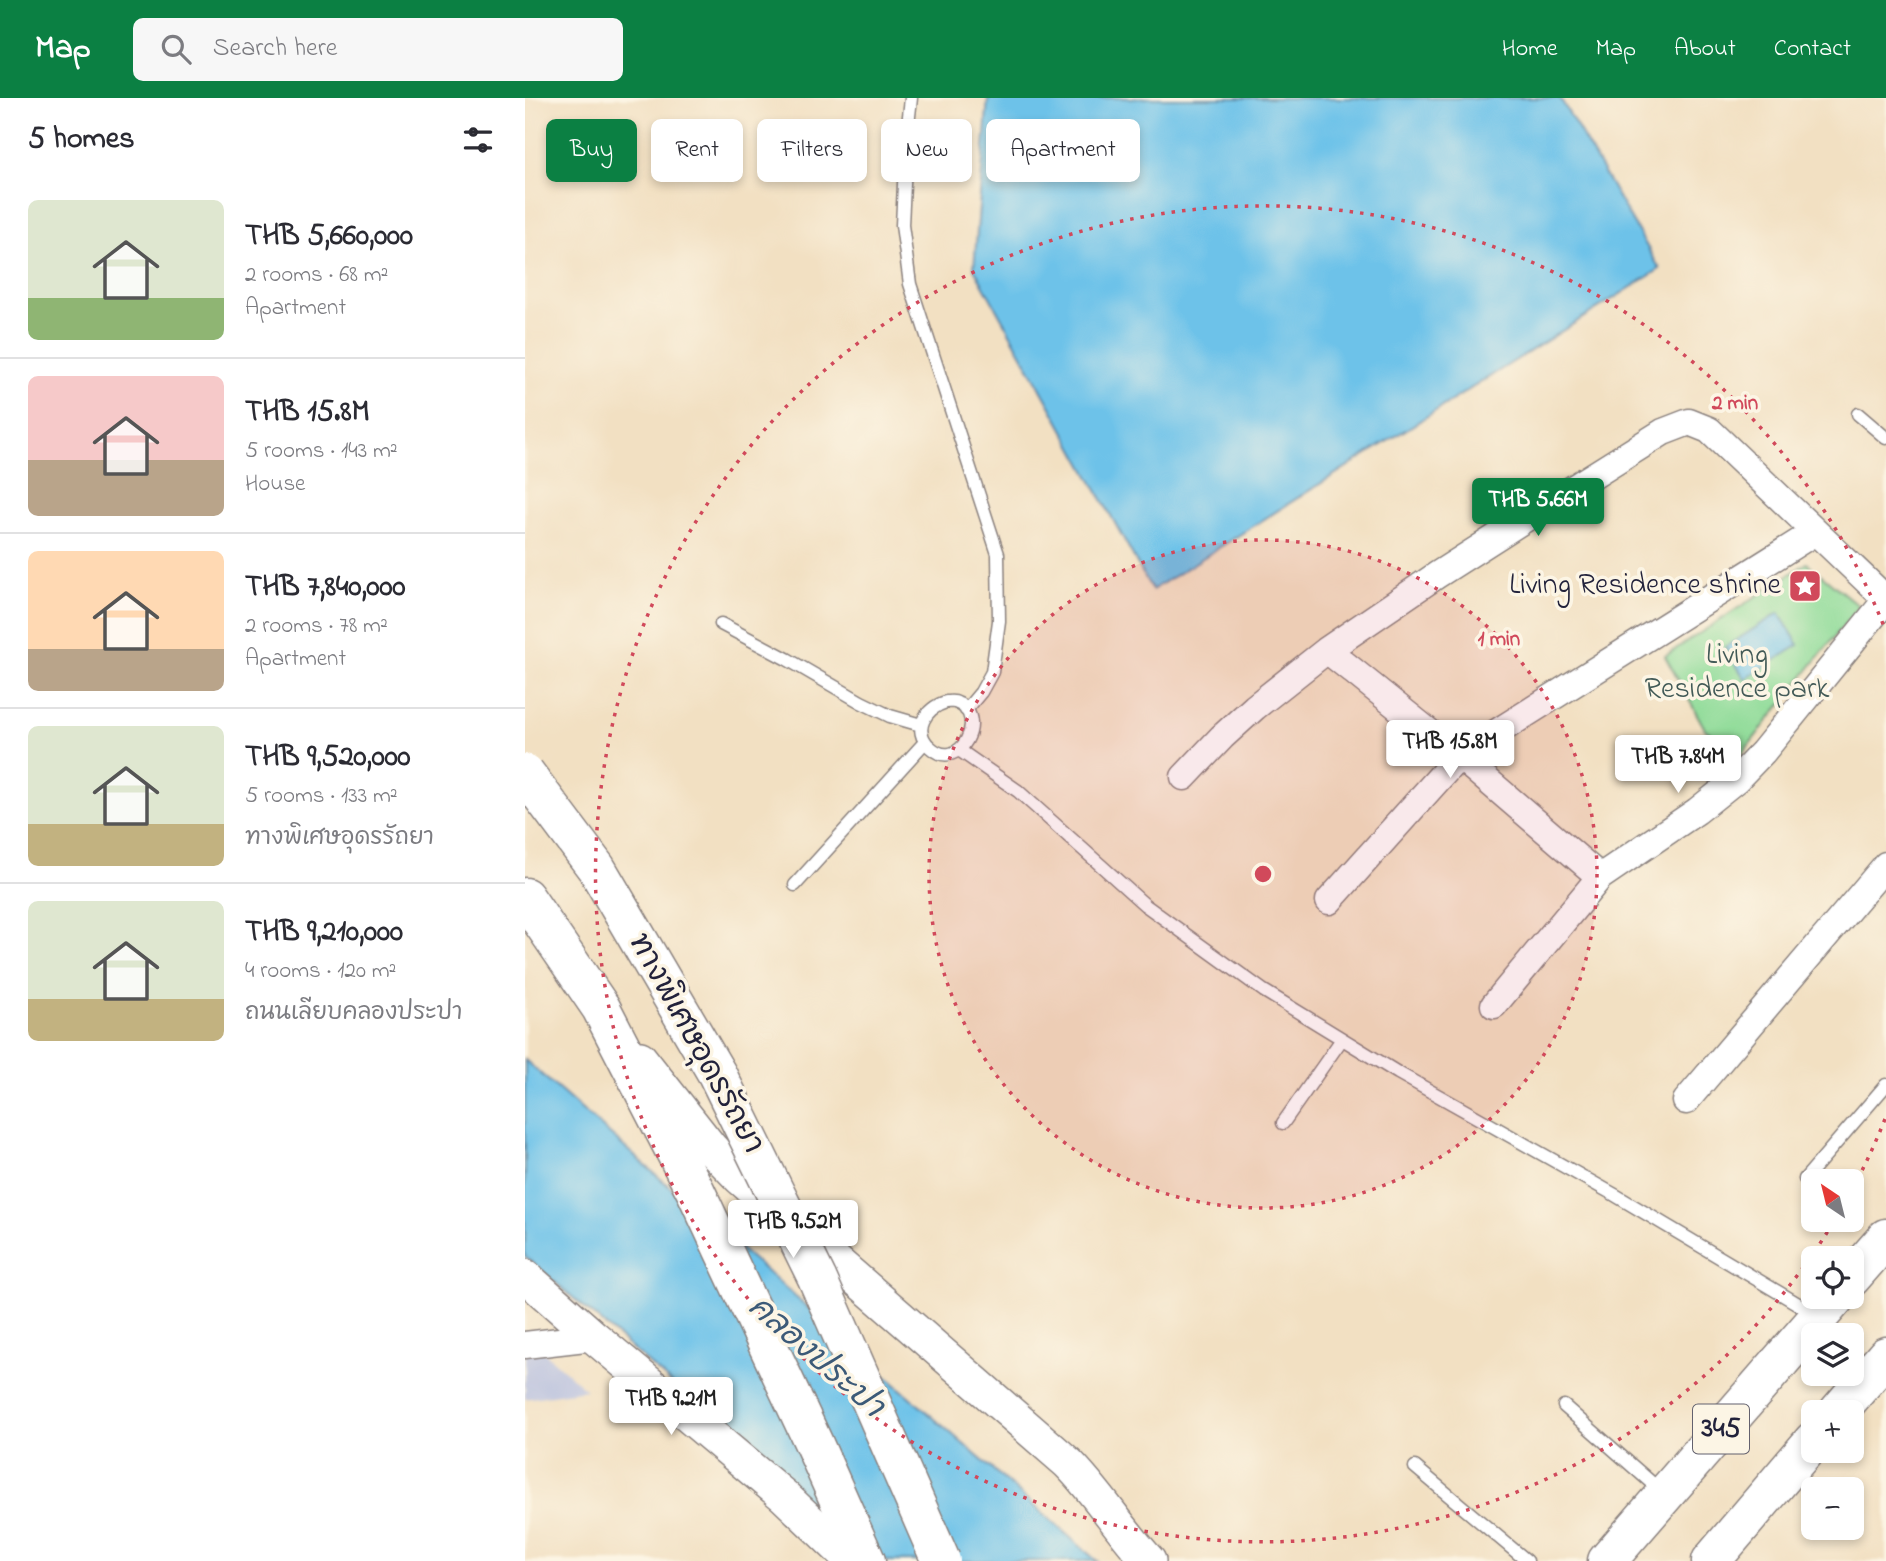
<!DOCTYPE html>
<html lang="en">
<head>
<meta charset="utf-8">
<style>
  :root { --surface:#fff; --page:#f7f7f7; --text:#2b2b33; --muted:#7c7c81; --line:#e1e1e2; --accent:#0b8043 }
  body { margin:0; font-family:"Indie Flower","Playpen Sans Thai",sans-serif; background:var(--page); color:var(--text); height:100vh; display:flex; flex-direction:column; font-size:26px; white-space:nowrap }
  * { box-sizing:border-box; margin:0 }
  p { font-size:23px; color:var(--muted) }
  .icon { flex:none; width:38px; height:38px; fill:none; stroke:currentColor; stroke-width:2; stroke-linecap:round; stroke-linejoin:round }
  .map { position:relative; flex:1; overflow:hidden }
  .panel { display:flex; flex-direction:column; background:var(--surface); width:525px }
  .panel>* { flex:none }
  .top-card { position:absolute; left:21px; top:21px; width:665px; height:63px; display:flex; gap:14px }
  .needle { width:46px; rotate:325deg }
  .controls { position:absolute; left:1276px; top:1071px; display:grid; gap:14px }
  .controls a { display:grid; place-items:center; width:63px; height:63px; border-radius:10px; background:var(--surface); box-shadow:0 4px 10px #0003; font-size:35px }
  .price { position:absolute; translate:-50% -60px; padding:0 16px; border-radius:7px; background:#fff; color:#222; font-size:23px; line-height:46px; filter:drop-shadow(0 2px 4px #0008) }
  .price::after { content:''; position:absolute; left:50%; top:42px; width:21px; height:16px; margin-left:-10px; background:inherit; clip-path:polygon(0 0,100% 0,50% 100%) }
  .price.active { background:var(--accent); color:#fff }
  ul { padding:0; list-style:none }
  li { display:flex; align-items:center; gap:21px; height:175px; padding:0 28px }
  li+li { border-top:2px solid var(--line) }
  li span { display:grid; place-items:center; flex:none; width:196px; height:140px; border-radius:10px; color:#555 }
  li>.icon { margin-inline-start:auto }
  span .icon { width:84px; height:84px; fill:#fffc; stroke-width:1 }
  li b { font-size:30px }
  h2 { display:flex; justify-content:space-between; align-items:center; height:84px; padding:0 28px; font-size:30px }
  .tag { padding:0 24px; border-radius:10px; background:var(--surface); box-shadow:0 4px 10px #0003; font-size:24px; line-height:63px }
  .tag.active { background:var(--accent); color:#fff }
  header { display:flex; align-items:center; gap:42px; box-sizing:border-box; height:98px; padding:0 35px; background:var(--accent); color:#fff }
  header strong { font-size:33px }
  nav { display:flex; gap:38px; margin-inline-start:auto; font-size:24px }
  .search { width:490px; height:63px; background:var(--page); display:flex; align-items:center; gap:18px; box-sizing:border-box; padding:0 24px; border-radius:10px; color:var(--muted); font-size:26px }
  main { display:flex; flex:1; min-height:0 }
  .map>svg:first-child { display:block }
  .industrial { fill:#bcc3de }
  .green { fill:#8edb98; stroke:#587e6a; stroke-width:2 }
  .water { fill:#6dc2e9; stroke:#487292; stroke-width:2 }
  .lines { fill:none; stroke-linecap:round; stroke-linejoin:round }
  .service-casing { stroke:#8a817e; stroke-width:15 }
  .minor-casing { stroke:#8a817e; stroke-width:29 }
  .tertiary-casing { stroke:#8a817e; stroke-width:36 }
  .primary-casing { stroke:#8a817e; stroke-width:41 }
  .motorway-casing { stroke:#8a817e; stroke-width:41 }
  .service { stroke:#fff; stroke-width:12 }
  .minor { stroke:#fff; stroke-width:26 }
  .tertiary { stroke:#fff; stroke-width:33 }
  .primary { stroke:#fff; stroke-width:38 }
  .motorway { stroke:#fff; stroke-width:38 }
  .motorway-bridge-casing { stroke:#8a817e; stroke-width:41; stroke-linecap:butt }
  .motorway-bridge { stroke:#fff; stroke-width:38 }
  .ring { fill:none; stroke:#d1495b; stroke-width:3.5; stroke-dasharray:3.5 7 }
  .labels { text-anchor:middle; dominant-baseline:central; stroke-width:7; stroke-linejoin:round; paint-order:stroke }
  .shield { fill:#fcf5e5; stroke:#63616e; stroke-width:2 }
  .shield-label { font-size:28px; font-weight:bold; fill:#22223b }
  .poi-label { font-size:30px; fill:#22223b; stroke:#fcf5e5; text-anchor:end }
  .park-label { font-size:30px; fill:#425a57; stroke:#fcf5e5 }
  .street-label { font-size:30px; fill:#22223b; stroke:#fcf5e5 }
  .water-label { font-size:32px; font-style:italic; fill:#3c5a78; stroke:#fcf5e5 }
  .centre { fill:#d1495b; stroke:#fcf5e5; stroke-width:3.5 }
  .ring-label { font-size:21px; text-anchor:middle; font-weight:bold; fill:#d1495b; stroke:#fcf5e5; stroke-width:7; stroke-linejoin:round; paint-order:stroke }
</style>
</head>
<body>
<header>
<strong>Map</strong>
<div class="search"><svg class="icon" aria-label="search" viewBox="0 0 24 24"><circle cx="10" cy="10" r="6"/><path d="M15 15l6 6"/></svg>Search here</div>
<nav><a>Home</a><a>Map</a><a>About</a><a>Contact</a></nav>
</header>
<main>
<section class="panel">
<h2>5 homes<svg class="icon" aria-label="filters" viewBox="0 0 24 24"><path d="M4 7h16M4 17h16"/><circle cx="9" cy="7" r="2"/><circle cx="15" cy="17" r="2"/></svg></h2>
<ul>
<li><span style="background:linear-gradient(#dfe7d0 70%,#8fb573 0)"><svg class="icon" aria-label="home" viewBox="0 0 24 24"><path d="M3 11l9-7 9 7M6 9v11h12V9"/></svg></span><div><b>THB 5,660,000</b><p>2 rooms · 68 m²</p><p>Apartment</p></div></li>
<li><span style="background:linear-gradient(#f6c9c9 60%,#b9a48a 0)"><svg class="icon" aria-label="home" viewBox="0 0 24 24"><path d="M3 11l9-7 9 7M6 9v11h12V9"/></svg></span><div><b>THB 15.8M</b><p>5 rooms · 143 m²</p><p>House</p></div></li>
<li><span style="background:linear-gradient(#ffd9b3 70%,#b9a48a 0)"><svg class="icon" aria-label="home" viewBox="0 0 24 24"><path d="M3 11l9-7 9 7M6 9v11h12V9"/></svg></span><div><b>THB 7,840,000</b><p>2 rooms · 78 m²</p><p>Apartment</p></div></li>
<li><span style="background:linear-gradient(#dfe7d0 70%,#c2b280 0)"><svg class="icon" aria-label="home" viewBox="0 0 24 24"><path d="M3 11l9-7 9 7M6 9v11h12V9"/></svg></span><div><b>THB 9,520,000</b><p>5 rooms · 133 m²</p><p>ทางพิเศษอุดรรัถยา</p></div></li>
<li><span style="background:linear-gradient(#dfe7d0 70%,#c2b280 0)"><svg class="icon" aria-label="home" viewBox="0 0 24 24"><path d="M3 11l9-7 9 7M6 9v11h12V9"/></svg></span><div><b>THB 9,210,000</b><p>4 rooms · 120 m²</p><p>ถนนเลียบคลองประปา</p></div></li>
</ul>
</section>
<div class="map">
<svg width="1361" height="1463" viewBox="0 0 1361 1463">
  <rect width="100%" height="100%" fill="#fcf5e5"/>
  <filter id="ink" filterUnits="userSpaceOnUse"><feTurbulence type="fractalNoise" baseFrequency=".0143" numOctaves="2"/><feDisplacementMap in="SourceGraphic" scale="14" xChannelSelector="R" yChannelSelector="G"/><feConvolveMatrix kernelMatrix="1 2 1 2 8 2 1 2 1" color-interpolation-filters="sRGB"/></filter>
  <filter id="wash" filterUnits="userSpaceOnUse"><feTurbulence type="fractalNoise" baseFrequency=".00686" numOctaves="4" result="noise"/><feDisplacementMap in="SourceGraphic" scale="28" xChannelSelector="R" yChannelSelector="G"/><feGaussianBlur stdDeviation="1.57" result="paint"/><feColorMatrix in="noise" values="0 0 0 0 0 0 0 0 0 0 0 0 0 0 0 0 0 1.4 0 .05"/><feComposite in="paint" operator="in"/></filter>
  <g filter="url(#wash)">
    <rect width="100%" height="100%" fill="#f2e0c2"/>
    <!-- industrial -->
    <path class="industrial" d="M0,1237l61,55 -61,9z"/>
    <!-- green -->
    <path class="green" d="M1282,465l52,43 -119,150 -35,-27 -40,-73z"/>
    <!-- water -->
    <path class="water" d="M463,0h572l100,171 -508,321 -178,-322z
      M1254,515l20,32 -54,34 -20,-32z
      M0,962l572,501h-221l-351,-305z"/>
  </g>
  <g filter="url(#ink)">
    <g class="lines">
      <defs>
        <path id="service" d="M386,0l-5,45 -4,82 8,59 88,270 1,67 -7,51 -11,20 -15,18
          M1333,316l28,24
          M196,526l66,35 74,43 29,14 31,9
          M421,604c4,0 8,-1 11,1 32,12 3,72 -27,44 -19,-17 -4,-39 16,-45z
          M434,652l59,41 127,114 119,86 134,82 217,122 200,119
          M270,787l130,-143
          M758,1025l59,-84
          M1280,1081l81,-94
          M1039,1308l98,86
          M890,1369l112,94"/>
        <path id="minor" d="M802,552l132,106 141,121
          M659,679l38,-40 33,-30 72,-57 110,-75 108,-69 118,-74 26,-10 20,8 177,169
          M804,803l130,-145 356,-224
          M969,907l106,-128 97,-66 40,-32 26,-27 123,-152
          M1161,1003l200,-236
          M0,1247l69,-8"/>
        <path id="tertiary" d="M115,960l71,90 29,30 328,285c30,30 52,67 81,98
          M0,1178l69,61 190,159 68,65"/>
        <path id="primary" d="M1326,1180l35,-40
          M1313,1314l48,-56
          M1082,1463l229,-264
          M1186,1463l102,-120"/>
        <path id="motorway" d="M0,799l76,111 95,184 118,252 52,117"/>
      </defs>
      <!-- service casing -->
      <use href="#service" class="service-casing"/>
      <!-- minor casing -->
      <use href="#minor" class="minor-casing"/>
      <!-- tertiary casing -->
      <use href="#tertiary" class="tertiary-casing"/>
      <!-- primary casing -->
      <use href="#primary" class="primary-casing"/>
      <!-- motorway casing -->
      <use href="#motorway" class="motorway-casing"/>
      <!-- service -->
      <use href="#service" class="service"/>
      <!-- minor -->
      <use href="#minor" class="minor"/>
      <!-- tertiary -->
      <use href="#tertiary" class="tertiary"/>
      <!-- primary -->
      <use href="#primary" class="primary"/>
      <!-- motorway -->
      <use href="#motorway" class="motorway"/>
      <defs>
        <path id="motorway-bridge" d="M0,675l72,96 120,205 100,204 124,283"/>
      </defs>
      <!-- motorway-bridge casing -->
      <use href="#motorway-bridge" class="motorway-bridge-casing"/>
      <!-- motorway-bridge -->
      <use href="#motorway-bridge" class="motorway-bridge"/>
    </g>
  </g>
  <!-- distance rings -->
  <circle cx="738" cy="776" r="334" fill="#d1495b" fill-opacity=".12"/>
  <g class="ring">
    <circle cx="738" cy="776" r="334"/>
    <path d="M1360 1021A668 668 0 0 1 1328 1090M1308 1125A668 668 0 1 1 1360 531"/>
  </g>
  <!-- icons -->
  <defs>
    <symbol id="sight-square" viewBox="-11 -11 22 22"><rect x="-9" y="-9" width="18" height="18" rx="4" fill="#d1495b" stroke="#fcf5e5"/><path d="M0-6L1.8-2.2L6-1.7L2.9 1.2L3.7 5.4L0 3.3L-3.7 5.4L-2.9 1.2L-6-1.7L-1.8-2.2Z" fill="#fff"/></symbol>
  </defs>
  <g fill-rule="evenodd">
    <use href="#sight-square" x="1261" y="469" width="38" height="38"/>
  </g>
  <g class="labels">
    <!-- shield labels -->
    <rect class="shield" x="1168" y="1306.5" width="56" height="49" rx="5"/>
    <g class="shield-label">
      <text x="1196" y="1331">345</text>
    </g>
    <!-- poi labels -->
    <g class="poi-label">
      <text x="1256" y="488">Living Residence shrine</text>
    </g>
    <!-- park labels -->
    <g class="park-label">
      <text x="1212" y="558">Living<tspan x="1212" dy="34">Residence park</tspan></text>
    </g>
    <!-- street labels -->
    <g class="street-label">
      <text transform="translate(170 946) rotate(61)">ทางพิเศษอุดรรัถยา</text>
    </g>
    <!-- water labels -->
    <g class="water-label">
      <text transform="translate(290 1260) rotate(41)">คลองประปา</text>
    </g>
  </g>
  <circle cx="738" cy="776" r="10" class="centre"/>
  <g class="ring-label">
    <text x="1210" y="311">2 min</text>
    <text x="974" y="547">1 min</text>
  </g>
</svg>
<div class="controls">
<a><svg class="needle" viewBox="-14 -14 28 28"><path d="M0-13l5 13h-10z" fill="#e53935"/><path d="M0 13l5-13h-10z" fill="#7c7c81"/></svg></a>
<a><svg class="icon" aria-label="locate" viewBox="0 0 24 24"><circle cx="12" cy="12" r="6"/><path d="M12 2v4M12 18v4M2 12h4M18 12h4"/></svg></a>
<a><svg class="icon" aria-label="layers" viewBox="0 0 24 24"><path d="M12 4l9 5-9 5-9-5zM3 14l9 5 9-5"/></svg></a>
<a>+</a>
<a>−</a>
</div>
<b class="price active" style="left:1013px;top:440px">THB 5.66M</b>
<b class="price" style="left:925px;top:682px">THB 15.8M</b>
<b class="price" style="left:1153px;top:697px">THB 7.84M</b>
<b class="price" style="left:268px;top:1162px">THB 9.52M</b>
<b class="price" style="left:146px;top:1339px">THB 9.21M</b>
<div class="top-card">
<a class="tag active">Buy</a>
<a class="tag">Rent</a>
<a class="tag">Filters</a>
<a class="tag">New</a>
<a class="tag">Apartment</a>
</div>
</div>
</main>
</body>
</html>
